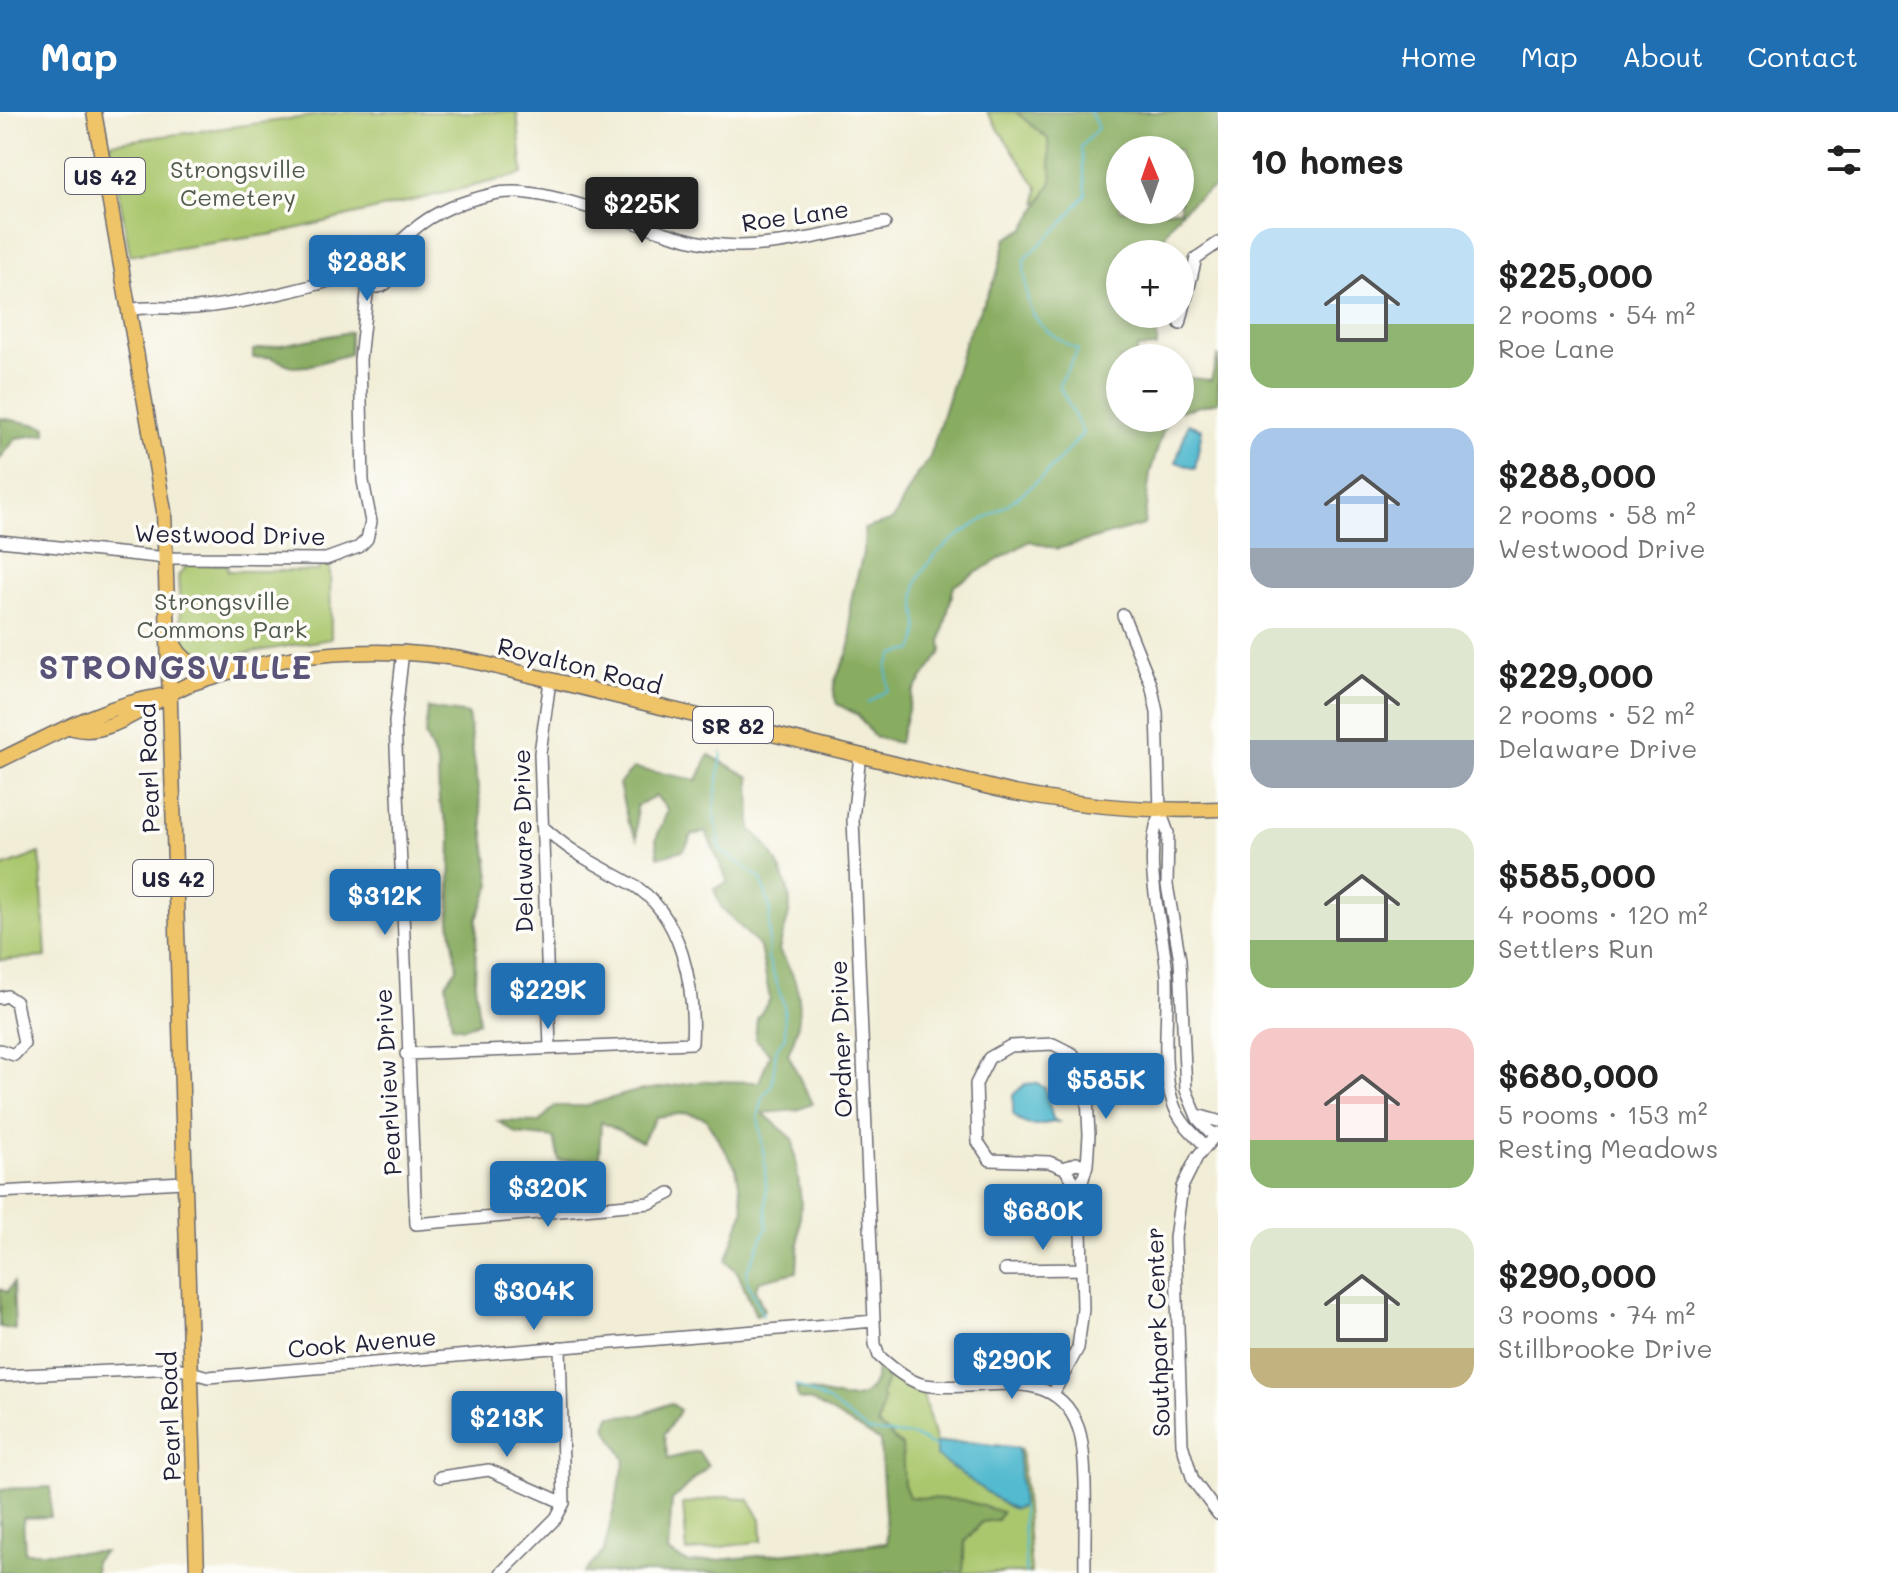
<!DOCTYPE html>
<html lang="en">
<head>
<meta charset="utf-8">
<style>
  :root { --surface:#fff; --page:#f2f2f2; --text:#222; --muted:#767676; --accent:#1f6fb2 }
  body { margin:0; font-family:Mali,sans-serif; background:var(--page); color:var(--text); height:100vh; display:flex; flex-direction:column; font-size:30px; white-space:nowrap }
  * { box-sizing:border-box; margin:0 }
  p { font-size:26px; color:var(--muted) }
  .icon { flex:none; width:44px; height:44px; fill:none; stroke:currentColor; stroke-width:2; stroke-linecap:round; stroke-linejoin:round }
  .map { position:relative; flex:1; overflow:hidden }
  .sheet { display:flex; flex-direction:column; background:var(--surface); width:680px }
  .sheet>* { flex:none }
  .needle { width:52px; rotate:358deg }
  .fabs { position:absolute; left:1106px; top:24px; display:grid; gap:16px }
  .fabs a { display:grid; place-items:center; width:88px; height:88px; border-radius:50%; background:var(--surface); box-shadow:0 4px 12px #0003; font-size:40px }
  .price { position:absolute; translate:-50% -68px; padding:0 18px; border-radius:8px; background:var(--accent); color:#fff; font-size:26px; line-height:52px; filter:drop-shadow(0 2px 4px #0008) }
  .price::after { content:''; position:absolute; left:50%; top:48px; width:24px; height:18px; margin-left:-12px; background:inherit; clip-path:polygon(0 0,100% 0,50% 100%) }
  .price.selected { background:#222; color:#fff }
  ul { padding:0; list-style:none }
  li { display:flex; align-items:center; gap:24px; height:200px; padding:0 32px }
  li span { display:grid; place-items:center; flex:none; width:224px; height:160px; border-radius:24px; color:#555 }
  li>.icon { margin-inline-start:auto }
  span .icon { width:96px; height:96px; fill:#fffc; stroke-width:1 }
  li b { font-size:34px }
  h2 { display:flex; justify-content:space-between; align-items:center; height:96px; padding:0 32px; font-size:34px }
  header { display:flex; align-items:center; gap:48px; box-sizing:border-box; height:112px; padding:0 40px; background:var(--accent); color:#fff }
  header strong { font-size:38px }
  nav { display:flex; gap:44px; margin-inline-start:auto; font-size:28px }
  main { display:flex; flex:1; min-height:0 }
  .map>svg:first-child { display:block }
  .green { fill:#abc76e; stroke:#667454; stroke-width:2 }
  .forest { fill:#88ac61; stroke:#55674e; stroke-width:2; fill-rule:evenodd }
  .water { fill:#52bacf; stroke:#3a6e85; stroke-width:2 }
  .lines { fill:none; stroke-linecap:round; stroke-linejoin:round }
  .stream { stroke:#52bacf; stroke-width:2 }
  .minor-casing { stroke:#6a6971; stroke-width:14 }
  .major-casing { stroke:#6a6971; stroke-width:17 }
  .minor { stroke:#fff; stroke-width:11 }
  .major { stroke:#efc469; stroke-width:14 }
  .labels { text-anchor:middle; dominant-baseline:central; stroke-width:7; stroke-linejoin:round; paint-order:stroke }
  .shield { fill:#fdfcf7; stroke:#646373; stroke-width:2 }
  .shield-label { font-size:22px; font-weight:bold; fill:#22223b }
  .park-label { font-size:24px; fill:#525c4d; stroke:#fdfcf7 }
  .street-label { font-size:24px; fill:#22223b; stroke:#fdfcf7 }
  .district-label { font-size:32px; font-weight:bold; letter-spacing:2px; fill:#5a5479; stroke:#fdfcf7 }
</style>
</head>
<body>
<header>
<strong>Map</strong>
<nav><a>Home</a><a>Map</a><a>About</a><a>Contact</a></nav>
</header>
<main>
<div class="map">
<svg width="1218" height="1461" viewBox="0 0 1218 1461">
  <rect width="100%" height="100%" fill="#fdfcf7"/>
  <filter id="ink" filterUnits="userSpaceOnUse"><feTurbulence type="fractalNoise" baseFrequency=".0125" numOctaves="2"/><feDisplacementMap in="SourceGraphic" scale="16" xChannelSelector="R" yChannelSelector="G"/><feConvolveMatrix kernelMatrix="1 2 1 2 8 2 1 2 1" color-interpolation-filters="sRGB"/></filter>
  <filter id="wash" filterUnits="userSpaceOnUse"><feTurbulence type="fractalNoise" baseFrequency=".006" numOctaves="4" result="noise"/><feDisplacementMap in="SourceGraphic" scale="32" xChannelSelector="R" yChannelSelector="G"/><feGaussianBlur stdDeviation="1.8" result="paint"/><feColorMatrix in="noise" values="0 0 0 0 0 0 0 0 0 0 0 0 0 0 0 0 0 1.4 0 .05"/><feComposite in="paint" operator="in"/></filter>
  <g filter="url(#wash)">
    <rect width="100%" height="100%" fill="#f1edd6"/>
    <!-- green -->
    <path class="green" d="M343,0h174l6,62 -249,60 -144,21 -20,-112z
      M987,0h231l-38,38h-60v42l-83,10 1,-14z
      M330,451l1,76 -138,23 -11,-15 -4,-71 9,-11 40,-1 1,7h90l2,-7z
      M40,741l6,104 -46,3v-92z
      M890,1259l32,19 14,53 32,-1 53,7 10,124h-173l-1,-27 30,-3 -6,-102 -14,-8z
      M728,1384l21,4 12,19 1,22 -75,11 -4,-48z"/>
    <!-- forest -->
    <path class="forest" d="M1016,0h202v73c-33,19 -48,33 -61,69h-37v60h37v33l-20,1v10h-17v60h47l-17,55 -6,52 -87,24 -27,-8 -76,45 -13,54 1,11 -29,41 -14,51 -25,-6 -16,-22 -21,-11c-12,-24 12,-41 14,-64 1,-11 -2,-21 -1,-32 3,-27 17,-52 14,-79l29,-9 24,-46 12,-14 37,-122 31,-64 9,-35 19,-11 27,-46 -4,-43zM1180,38v60h-60v-60z
      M350,220v22l-42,12 -14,1 -24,-10 -17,1v-8z
      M1218,243v47l-38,9v-34l31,3z
      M0,306l46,8v8l-30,4 -16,21z
      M428,596l40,6 23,171 -14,33 -2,64 4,40 -15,6 -12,-2 -6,-43 11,-15 -7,-47 1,-85 -12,-35 -1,-36 -13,-30z
      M709,643l41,22 1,53c19,13 39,52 39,77 -1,14 -9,30 -11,44 24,34 27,65 9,103l24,50 -15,6 -34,3 30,26 8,61 -4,72 -38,9 -4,8 9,21 -8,6 -18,-43 -12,-12 18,-51 -8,-42 -31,-50 -19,-5 -30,4 -14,25 -41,-20 -2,37 -40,2 -5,-23 -37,-4 -19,-13 41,1 16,-16h29l53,-15 71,-10 51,1 11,-28 -15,-16 2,-19 13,-20 -10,-52 -39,-40 -7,-18 14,-7 -22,-50 -14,3 -8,15 -26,7 -2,-18 12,-29 -12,-14 -20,10 1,32 -9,-15 -9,-39 14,-16 64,12z
      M13,1171l2,47 -15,-3v-38l7,3z
      M878,1251l12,8 -9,24 3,4 -6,26 24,21 2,38 5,13 54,3 39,12 -5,8 -15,2 -17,19 -2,32h-379l20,-22 21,-91 -19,-33 4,-11 30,-1 31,-12 9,7 -16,25 4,24 30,-8 10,15 -36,34 -4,52 20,11 199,-20 -7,-102 -68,-40 -14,-2 -2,-11c37,5 77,31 82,-25z
      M51,1375l-1,30 -27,1 2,34h79l-10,9 1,12h-95v-84z"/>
    <!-- water -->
    <path class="water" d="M1188,312l14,5 -7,40 -19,-7z
      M1037,971l8,5 8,31 5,3c-21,1 -29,10 -45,-8v-19l12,-11z
      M968,1330l50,6 4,58 -8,3 -9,-4 -69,-49v-13z"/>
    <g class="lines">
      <!-- stream -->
      <path class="stream" d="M867,591l21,-13 -1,-24 7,-12 19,-4c14,-25 -7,-50 8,-76 20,-34 60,-51 91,-73 27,-19 50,-42 71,-68l-24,-48 19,-35c-48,-24 -53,-40 -54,-91l37,-34 25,-31 -5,-47 17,-19 -8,-16
        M722,641l-8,54 6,43 41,29 9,29 -2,50 16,47 1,32 -9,13 -4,36 -8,9 -6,21 7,47 2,64 -20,44 1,12 15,33
        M795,1273l35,17 38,29 46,5 21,11
        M1022,1394l4,67"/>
    </g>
  </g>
  <g filter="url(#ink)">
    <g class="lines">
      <defs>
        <path id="minor" d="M363 161a14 14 0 1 1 28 0a14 14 0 1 1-28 0Z
          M379,147c13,-7 21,-18 32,-27 23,-21 52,-31 82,-38 55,-13 156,41 218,50 56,8 118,-11 174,-21
          M128,198c26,-5 44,0 68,-2 42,-4 130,-22 168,-40
          M1180,212l16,-66 22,-15
          M0,429l167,17 159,1 33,-12 8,-8 4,-17 -8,-41 -3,-121 8,-76
          M1123,503l28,69 6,28 3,99 8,22 -1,52 13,75 6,130 12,29 16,17
          M403,539l-8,71 21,502 234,-21 20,-10
          M550,569l-10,72 10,295
          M860,643l-7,64 22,525 4,12c12,11 30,26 46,29 51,9 129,-25 153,42 11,29 6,111 7,146
          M1160,700c-19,54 3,108 7,163 2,40 -7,89 6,128 6,18 19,30 33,43
          M0,886l7,-2 9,6 8,42 -10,11 -14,-5
          M406,942l286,-11c3,-55 -9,-130 -62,-160 -37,-21 -55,-27 -88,-57
          M1197,1003l21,6
          M1217,1021l-20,24 -15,30 -7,51 7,206 11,36 25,34
          M1064,1056l12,-5 11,2
          M0,1080l183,-10
          M1005,1158l77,-1
          M0,1264l177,-8 31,9 666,-56
          M1053,1282l25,-46 5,-39 -3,-120 7,-24 2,-30 -3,-58 -13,-23 -20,-10 -43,2 -21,12 -13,26 2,58 12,18 59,2 15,6 16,21
          M440,1365l49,-7 75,33
          M501,1461l55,-55 8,-15 -4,-156"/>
        <path id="major" d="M94,0l70,399 33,1062
          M171,525c10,29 30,32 59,32
          M73,616c37,12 84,-32 117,-44 91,-32 197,-42 291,-21l533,130c69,13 134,19 204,16
          M0,648c52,-25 105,-55 162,-64"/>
      </defs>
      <!-- minor casing -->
      <use href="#minor" class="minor-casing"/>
      <!-- major casing -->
      <use href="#major" class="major-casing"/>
      <!-- minor -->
      <use href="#minor" class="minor"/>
      <!-- major -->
      <use href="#major" class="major"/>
    </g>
  </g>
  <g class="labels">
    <!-- shield labels -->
    <g class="shield">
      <rect x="65" y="46" width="80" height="36" rx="6"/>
      <rect x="693" y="595" width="80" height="36" rx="6"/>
      <rect x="133" y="748" width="80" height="36" rx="6"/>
    </g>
    <g class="shield-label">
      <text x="105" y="64">US 42</text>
      <text x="733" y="613">SR 82</text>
      <text x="173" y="766">US 42</text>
    </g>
    <!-- park labels -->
    <g class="park-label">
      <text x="238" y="56">Strongsville<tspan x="238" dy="28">Cemetery</tspan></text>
      <text x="222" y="488">Strongsville<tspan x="222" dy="28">Commons Park</tspan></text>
    </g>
    <!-- street labels -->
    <g class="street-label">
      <text transform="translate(795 103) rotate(-8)">Roe Lane</text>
      <text transform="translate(230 422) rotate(1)">Westwood Drive</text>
      <text transform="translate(580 553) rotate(14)">Royalton Road</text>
      <text transform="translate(148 656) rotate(-92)">Pearl Road</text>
      <text transform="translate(522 729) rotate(-91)">Delaware Drive</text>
      <text transform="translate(840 927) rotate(-92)">Ordner Drive</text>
      <text transform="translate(387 970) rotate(-93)">Pearlview Drive</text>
      <text transform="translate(1157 1220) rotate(-92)">Southpark Center</text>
      <text transform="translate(362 1230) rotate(-5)">Cook Avenue</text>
      <text transform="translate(169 1304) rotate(-92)">Pearl Road</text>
    </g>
    <!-- district labels -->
    <g class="district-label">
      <text x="176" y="554">STRONGSVILLE</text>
    </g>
  </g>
</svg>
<div class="fabs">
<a><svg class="needle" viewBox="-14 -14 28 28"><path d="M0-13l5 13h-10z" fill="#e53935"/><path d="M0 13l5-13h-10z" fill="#767676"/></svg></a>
<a>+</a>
<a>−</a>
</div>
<b class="price selected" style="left:642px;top:133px">$225K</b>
<b class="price" style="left:367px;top:191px">$288K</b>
<b class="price" style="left:385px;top:825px">$312K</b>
<b class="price" style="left:548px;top:919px">$229K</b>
<b class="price" style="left:1106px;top:1009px">$585K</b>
<b class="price" style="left:548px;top:1117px">$320K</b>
<b class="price" style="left:1043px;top:1140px">$680K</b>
<b class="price" style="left:534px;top:1220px">$304K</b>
<b class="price" style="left:1012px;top:1289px">$290K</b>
<b class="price" style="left:507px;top:1347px">$213K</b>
</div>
<section class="sheet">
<h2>10 homes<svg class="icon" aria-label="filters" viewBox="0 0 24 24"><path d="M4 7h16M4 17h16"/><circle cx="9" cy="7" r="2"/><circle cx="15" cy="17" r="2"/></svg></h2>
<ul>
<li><span style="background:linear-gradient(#bfe0f5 60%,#8fb573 0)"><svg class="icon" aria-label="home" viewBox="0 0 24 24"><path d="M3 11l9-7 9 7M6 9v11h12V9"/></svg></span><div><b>$225,000</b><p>2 rooms · 54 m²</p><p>Roe Lane</p></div></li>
<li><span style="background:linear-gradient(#a9c7e8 75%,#9aa5b1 0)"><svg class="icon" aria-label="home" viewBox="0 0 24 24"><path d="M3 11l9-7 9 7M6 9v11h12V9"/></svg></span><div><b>$288,000</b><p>2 rooms · 58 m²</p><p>Westwood Drive</p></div></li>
<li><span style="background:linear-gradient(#dfe7d0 70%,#9aa5b1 0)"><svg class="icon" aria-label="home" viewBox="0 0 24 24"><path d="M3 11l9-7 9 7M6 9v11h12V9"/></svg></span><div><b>$229,000</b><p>2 rooms · 52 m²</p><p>Delaware Drive</p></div></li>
<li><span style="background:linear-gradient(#dfe7d0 70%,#8fb573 0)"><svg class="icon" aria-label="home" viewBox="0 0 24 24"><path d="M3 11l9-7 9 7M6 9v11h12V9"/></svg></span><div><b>$585,000</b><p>4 rooms · 120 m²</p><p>Settlers Run</p></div></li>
<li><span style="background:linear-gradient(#f6c9c9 70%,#8fb573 0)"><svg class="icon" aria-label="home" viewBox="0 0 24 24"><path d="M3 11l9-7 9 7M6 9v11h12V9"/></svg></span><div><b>$680,000</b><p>5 rooms · 153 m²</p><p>Resting Meadows</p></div></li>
<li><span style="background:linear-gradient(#dfe7d0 75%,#c2b280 0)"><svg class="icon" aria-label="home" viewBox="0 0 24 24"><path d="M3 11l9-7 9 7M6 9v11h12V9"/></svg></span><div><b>$290,000</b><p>3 rooms · 74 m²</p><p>Stillbrooke Drive</p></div></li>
</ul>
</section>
</main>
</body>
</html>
